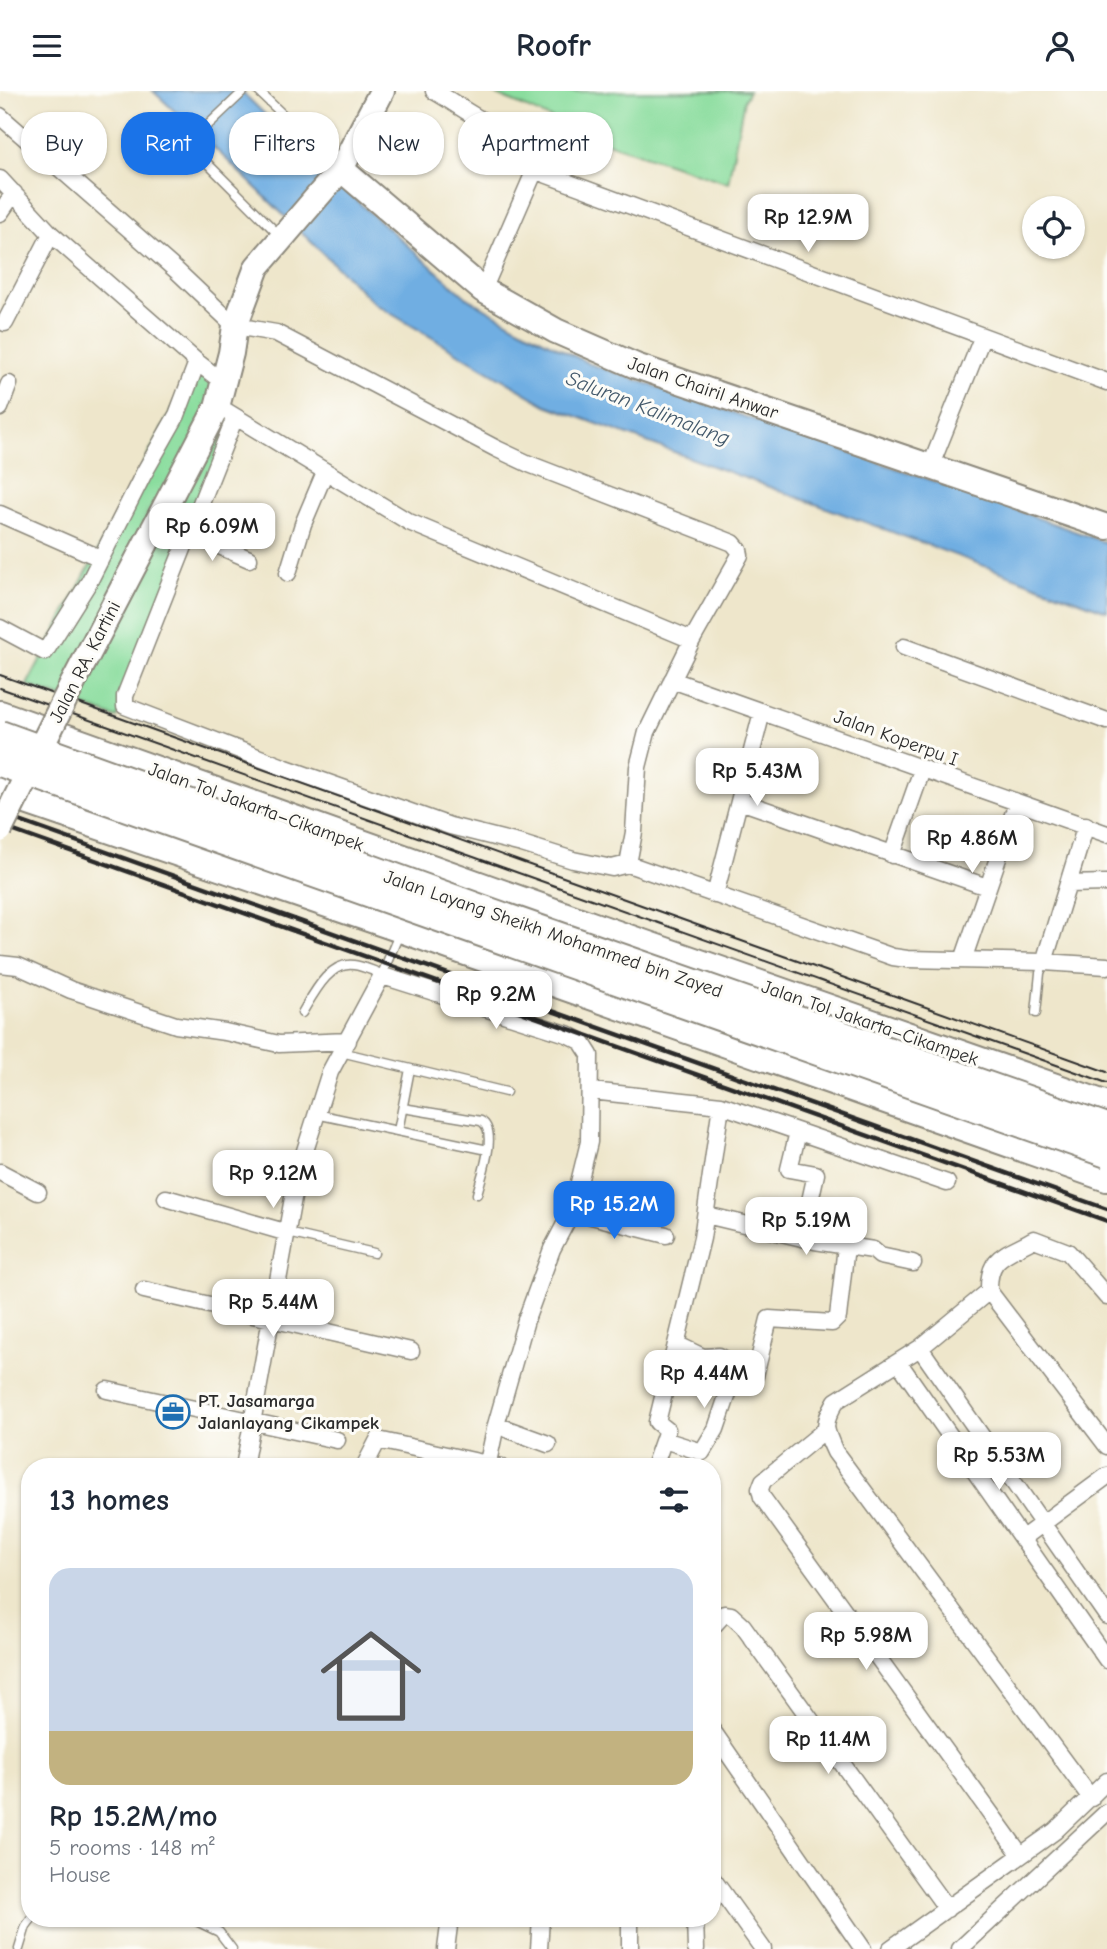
<!DOCTYPE html>
<html lang="en">
<head>
<meta charset="utf-8">
<style>
  :root { --surface:#fff; --page:#f6f6f7; --text:#1f2937; --muted:#747a83; --line:#e0e1e3; --accent:#1a73e8 }
  body { margin:0; font-family:"Comic Neue",sans-serif; background:var(--page); color:var(--text); height:100vh; display:flex; flex-direction:column; font-size:26px; white-space:nowrap }
  * { box-sizing:border-box; margin:0 }
  p { font-size:23px; color:var(--muted) }
  .icon { flex:none; width:38px; height:38px; fill:none; stroke:currentColor; stroke-width:2; stroke-linecap:round; stroke-linejoin:round }
  .map { position:relative; flex:1; overflow:hidden }
  .drawer { position:absolute; left:21px; top:1367px; width:700px; height:469px; display:flex; flex-direction:column; background:var(--surface); border-radius:28px; box-shadow:0 2px 5px #0004 }
  .drawer>* { flex:none }
  .top-card { position:absolute; left:21px; top:21px; width:700px; height:63px; display:flex; gap:14px }
  .fabs { position:absolute; left:1022px; top:105px; display:grid; gap:14px }
  .fabs a { display:grid; place-items:center; width:63px; height:63px; border-radius:50%; background:var(--surface); box-shadow:0 2px 5px #0004; font-size:35px }
  .price { position:absolute; translate:-50% -60px; padding:0 16px; border-radius:14px; background:#fff; color:#222; font-size:23px; line-height:46px; filter:drop-shadow(0 2px 4px #0008) }
  .price::after { content:''; position:absolute; left:50%; top:42px; width:21px; height:16px; margin-left:-10px; background:inherit; clip-path:polygon(0 0,100% 0,50% 100%) }
  .price.selected { background:var(--accent); color:#fff }
  ul { padding:0; list-style:none }
  li { display:grid; align-content:center; gap:14px; height:371px; padding:0 28px }
  li+li { border-top:2px solid var(--line) }
  li span { display:grid; place-items:center; height:217px; border-radius:21px; color:#555 }
  li>.icon { margin-inline-start:auto }
  span .icon { width:126px; height:126px; fill:#fffc; stroke-width:1 }
  li b { font-size:30px }
  h2 { display:flex; justify-content:space-between; align-items:center; height:84px; padding:0 28px; font-size:30px }
  .chip { padding:0 24px; border-radius:28px; background:var(--surface); box-shadow:0 2px 5px #0004; font-size:24px; line-height:63px }
  .chip.selected { background:var(--accent); color:#fff }
  header { display:flex; justify-content:space-between; align-items:center; height:91px; padding:0 28px; background:var(--surface); font-size:32px; font-weight:700 }
  .map>svg:first-child { display:block }
  .green { fill:#8add9e; stroke:#5a8464; stroke-width:2 }
  .water { fill:#70aee2; stroke:#4e6c86; stroke-width:2 }
  .lines { fill:none; stroke-linecap:round; stroke-linejoin:round }
  .service-casing { stroke:#8c887b; stroke-width:11 }
  .minor-casing { stroke:#8c887b; stroke-width:19 }
  .primary-casing { stroke:#8c887b; stroke-width:28 }
  .motorway-casing { stroke:#8c887b; stroke-width:32 }
  .service { stroke:#fff; stroke-width:8 }
  .minor { stroke:#fff; stroke-width:16 }
  .primary { stroke:#fff; stroke-width:24 }
  .motorway { stroke:#fff; stroke-width:28 }
  .tram { stroke:#2b2b2b; stroke-width:2 }
  .rail { stroke:#2b2b2b; stroke-width:4.5 }
  .primary-bridge-casing { stroke:#8c887b; stroke-width:28; stroke-linecap:butt }
  .motorway-bridge-casing { stroke:#8c887b; stroke-width:32; stroke-linecap:butt }
  .primary-bridge { stroke:#fff; stroke-width:24 }
  .motorway-bridge { stroke:#fff; stroke-width:28 }
  .labels { text-anchor:middle; dominant-baseline:central; stroke-width:6; stroke-linejoin:round; paint-order:stroke }
  .street-label { font-size:19px; fill:#2b2b2b; stroke:#fdfcf7 }
  .poi-label { font-size:19px; font-weight:bold; fill:#2b2b2b; stroke:#fdfcf7; text-anchor:start }
  .water-label { font-size:21px; font-style:italic; fill:#43596b; stroke:#fdfcf7 }
</style>
</head>
<body>
<header><svg class="icon" aria-label="menu" viewBox="0 0 24 24"><path d="M4 6h16M4 12h16M4 18h16"/></svg>Roofr<svg class="icon" aria-label="person" viewBox="0 0 24 24"><circle cx="12" cy="8" r="4"/><path d="M4 21q1-7 8-7t8 7"/></svg></header>
<div class="map">
<svg width="1107" height="1858" viewBox="0 0 1107 1858">
  <rect width="100%" height="100%" fill="#fdfcf7"/>
  <filter id="ink" filterUnits="userSpaceOnUse"><feTurbulence type="fractalNoise" baseFrequency=".0143" numOctaves="2"/><feDisplacementMap in="SourceGraphic" scale="14" xChannelSelector="R" yChannelSelector="G"/><feConvolveMatrix kernelMatrix="1 2 1 2 8 2 1 2 1" color-interpolation-filters="sRGB"/></filter>
  <filter id="wash" filterUnits="userSpaceOnUse"><feTurbulence type="fractalNoise" baseFrequency=".00686" numOctaves="4" result="noise"/><feDisplacementMap in="SourceGraphic" scale="28" xChannelSelector="R" yChannelSelector="G"/><feGaussianBlur stdDeviation="1.57" result="paint"/><feColorMatrix in="noise" values="0 0 0 0 0 0 0 0 0 0 0 0 0 0 0 0 0 1.4 0 .05"/><feComposite in="paint" operator="in"/></filter>
  <g filter="url(#wash)">
    <rect width="100%" height="100%" fill="#eee6cb"/>
    <!-- green -->
    <path class="green" d="M749,0l-5,9 -16,83 -120,-40 -118,-51z
      M197,271l27,21 -6,24 17,10 -118,301 -90,-33z"/>
    <!-- water -->
    <path class="water" d="M153,0h88l82,80 143,126 50,29 74,38 373,127 144,52v68l-561,-206 -171,-101 -149,-145z"/>
  </g>
  <g filter="url(#ink)">
    <g class="lines">
      <defs>
        <path id="service" d="M244,0l-56,53 92,92
          M258,0l79,75
          M382,883l18,-42
          M302,922c11,-18 27,-52 52,-48 9,1 19,6 28,9l1,3
          M1036,922l4,-40 4,-11
          M341,961l165,40
          M403,1017l78,13c18,10 0,56 -4,73
          M316,1023l172,36
          M398,1040l12,-62
          M288,1142l86,20
          M190,1827l29,14 13,17
          M19,1858l7,-23 6,-8"/>
        <path id="minor" d="M434,0c23,13 42,28 65,38l2,8 -5,17 3,3 608,225
          M0,25l177,155 58,55 41,7 221,116 32,15 204,79 6,7 1,5 -48,85 -45,92 -9,35 -4,65 -6,32
          M0,88l51,55 146,128 27,21
          M0,122l14,-20
          M483,199l52,-120
          M5,232l46,-89
          M0,317l9,-24
          M226,320l183,111 283,118
          M235,326l-110,279v10l161,62 164,58 72,18 51,16 39,8 16,-4 265,93 14,2 137,3 63,4
          M931,374l51,-127
          M0,423l100,44
          M190,442l59,26
          M288,482l15,-49 22,-52
          M0,537l45,24 44,-70 55,-109 33,-58 20,-53
          M904,556l203,74
          M672,589l435,154
          M740,710l247,86
          M892,764l30,-85
          M1068,793l39,-1
          M715,804l47,-183
          M963,869l54,-157
          M1044,871l42,-137
          M0,873l18,2 53,24 105,35 49,7 54,12 69,-3
          M591,1000l130,14 226,78
          M798,1041l-9,37 27,5 -6,27 8,7 -8,31
          M0,1081l38,20
          M166,1107l122,35
          M572,1120l94,24
          M706,1124l109,26 58,9 7,6 33,7
          M144,1199l267,61
          M989,1200l118,155
          M676,1253l27,13 16,-1 12,7 5,7 19,6 14,-57 63,4 6,-6 8,-71
          M920,1257l187,268
          M899,1272l208,297
          M107,1299l230,50
          M496,1334l52,19
          M825,1339l-62,51 -3,8 2,8 258,357
          M664,1349l38,12 14,-23 20,-59
          M244,1376l53,-291 33,-104 50,-93 6,-2 181,57 14,7 9,14 -1,87 -17,69 -20,38 -26,71 -30,105 -9,42
          M364,1376l14,-27 123,27
          M654,1376l13,-37 -10,-8 45,-184 19,-133
          M1023,1447l84,-62
          M712,1536l12,-13 7,1 12,11 204,283
          M712,1639l151,219
          M1091,1707l-256,-346c-11,-24 -13,-27 1,-51l84,-53 69,-57c-1,-36 17,-36 45,-52l34,13 39,45
          M712,1787l51,71
          M630,1827v31
          M695,1827l1,31
          M446,1858l4,-31
          M539,1858l2,-31
          M890,1858l165,-118 52,-50
          M960,1858l147,-137"/>
        <path id="primary" d="M341,78l142,121 73,41 80,35 471,161
          M72,594l145,-278 14,-54 4,-27 22,-59 84,-98 41,-78"/>
        <path id="motorway" d="M0,624l591,211 516,180
          M0,700l401,137 706,249"/>
      </defs>
      <!-- service casing -->
      <use href="#service" class="service-casing"/>
      <!-- minor casing -->
      <use href="#minor" class="minor-casing"/>
      <!-- primary casing -->
      <use href="#primary" class="primary-casing"/>
      <!-- motorway casing -->
      <use href="#motorway" class="motorway-casing"/>
      <!-- service -->
      <use href="#service" class="service"/>
      <!-- minor -->
      <use href="#minor" class="minor"/>
      <!-- primary -->
      <use href="#primary" class="primary"/>
      <!-- motorway -->
      <use href="#motorway" class="motorway"/>
      <!-- tram -->
      <path class="tram" d="M0,584l1107,397
        M0,597l1107,395"/>
      <!-- rail -->
      <path class="rail" d="M0,723l1107,395
        M0,735l1107,395"/>
      <defs>
        <path id="primary-bridge" d="M0,739l72,-145"/>
        <path id="motorway-bridge" d="M0,644l492,178 615,215
          M0,671l1107,391"/>
      </defs>
      <!-- primary-bridge casing -->
      <use href="#primary-bridge" class="primary-bridge-casing"/>
      <!-- motorway-bridge casing -->
      <use href="#motorway-bridge" class="motorway-bridge-casing"/>
      <!-- primary-bridge -->
      <use href="#primary-bridge" class="primary-bridge"/>
      <!-- motorway-bridge -->
      <use href="#motorway-bridge" class="motorway-bridge"/>
    </g>
  </g>
  <!-- icons -->
  <defs>
    <symbol id="office-ring" viewBox="-11 -11 22 22"><circle r="9.5" fill="#fdfcf7" stroke="#1f6fb2" stroke-width="1.5"/><path d="M-6-3h4V-5.5h4V-3h4V5H-6ZM-1-4.5V-3h2v-1.5ZM-6 0V1H6V0Z" fill="#1f6fb2"/></symbol>
  </defs>
  <g fill-rule="evenodd">
    <use href="#office-ring" x="154" y="1302" width="38" height="38"/>
  </g>
  <g class="labels">
    <!-- street labels -->
    <g class="street-label">
      <text transform="translate(703 297) rotate(19)">Jalan Chairil Anwar</text>
      <text transform="translate(85 571) rotate(-63)">Jalan RA. Kartini</text>
      <text transform="translate(896 647) rotate(20)">Jalan Koperpu I</text>
      <text transform="translate(256 716) rotate(20)">Jalan Tol Jakarta–Cikampek</text>
      <text transform="translate(553 843) rotate(19)">Jalan Layang Sheikh Mohammed bin Zayed</text>
      <text transform="translate(870 932) rotate(19)">Jalan Tol Jakarta–Cikampek</text>
    </g>
    <!-- poi labels -->
    <g class="poi-label">
      <text x="198" y="1310">PT. Jasamarga<tspan x="198" dy="22">Jalanlayang Cikampek</tspan></text>
    </g>
    <!-- water labels -->
    <g class="water-label">
      <text transform="translate(648 317) rotate(21)">Saluran Kalimalang</text>
    </g>
  </g>
</svg>
<div class="fabs">
<a><svg class="icon" aria-label="locate" viewBox="0 0 24 24"><circle cx="12" cy="12" r="6"/><path d="M12 2v4M12 18v4M2 12h4M18 12h4"/></svg></a>
</div>
<b class="price" style="left:808px;top:163px">Rp 12.9M</b>
<b class="price" style="left:212px;top:472px">Rp 6.09M</b>
<b class="price" style="left:757px;top:717px">Rp 5.43M</b>
<b class="price" style="left:972px;top:784px">Rp 4.86M</b>
<b class="price" style="left:496px;top:940px">Rp 9.2M</b>
<b class="price" style="left:273px;top:1119px">Rp 9.12M</b>
<b class="price selected" style="left:614px;top:1150px">Rp 15.2M</b>
<b class="price" style="left:806px;top:1166px">Rp 5.19M</b>
<b class="price" style="left:273px;top:1248px">Rp 5.44M</b>
<b class="price" style="left:704px;top:1319px">Rp 4.44M</b>
<b class="price" style="left:999px;top:1401px">Rp 5.53M</b>
<b class="price" style="left:866px;top:1581px">Rp 5.98M</b>
<b class="price" style="left:828px;top:1685px">Rp 11.4M</b>
<div class="top-card">
<a class="chip">Buy</a>
<a class="chip selected">Rent</a>
<a class="chip">Filters</a>
<a class="chip">New</a>
<a class="chip">Apartment</a>
</div>
<section class="drawer">
<h2>13 homes<svg class="icon" aria-label="filters" viewBox="0 0 24 24"><path d="M4 7h16M4 17h16"/><circle cx="9" cy="7" r="2"/><circle cx="15" cy="17" r="2"/></svg></h2>
<ul>
<li><span style="background:linear-gradient(#c9d6e8 75%,#c2b280 0)"><svg class="icon" aria-label="home" viewBox="0 0 24 24"><path d="M3 11l9-7 9 7M6 9v11h12V9"/></svg></span><div><b>Rp 15.2M/mo</b><p>5 rooms · 148 m²</p><p>House</p></div></li>
</ul>
</section>
</div>
</body>
</html>
